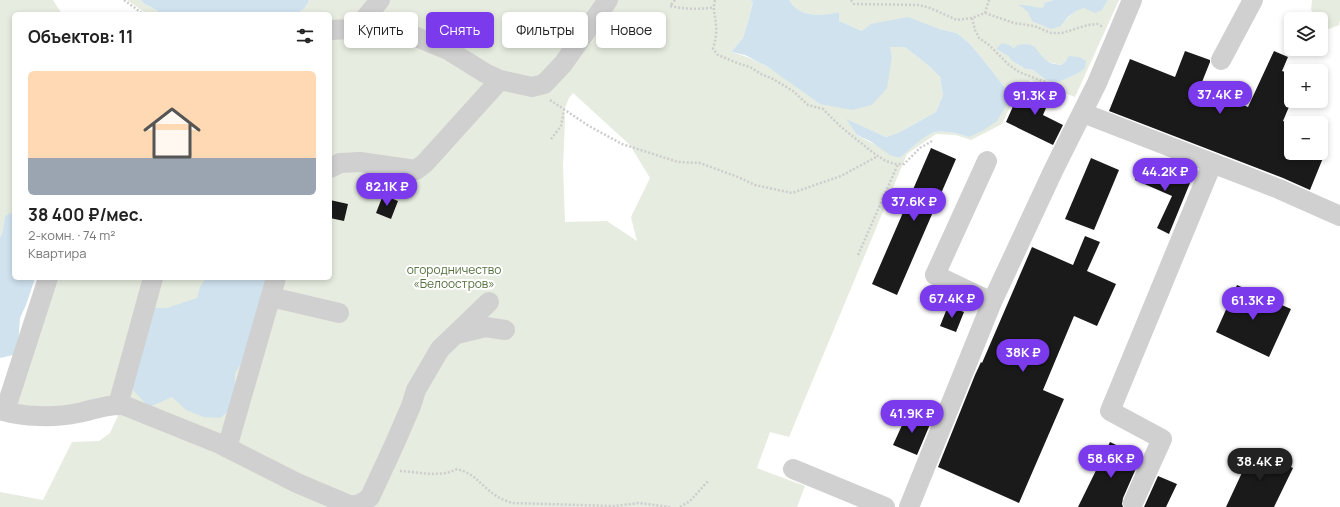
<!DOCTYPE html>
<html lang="ru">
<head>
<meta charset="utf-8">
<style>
  :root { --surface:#fff; --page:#f2f2f2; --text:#222; --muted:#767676; --accent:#7c3aed }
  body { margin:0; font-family:Manrope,sans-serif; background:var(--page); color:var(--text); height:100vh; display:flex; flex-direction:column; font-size:15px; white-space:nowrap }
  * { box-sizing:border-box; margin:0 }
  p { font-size:13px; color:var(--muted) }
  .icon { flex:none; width:22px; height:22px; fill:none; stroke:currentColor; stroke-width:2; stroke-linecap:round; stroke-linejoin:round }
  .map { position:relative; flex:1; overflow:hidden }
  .drawer { position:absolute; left:12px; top:12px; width:320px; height:268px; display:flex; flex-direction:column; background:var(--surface); border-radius:6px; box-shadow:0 2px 6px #0003 }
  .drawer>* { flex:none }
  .hud { position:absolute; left:344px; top:12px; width:380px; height:36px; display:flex; gap:8px }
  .fabs { position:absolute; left:1284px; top:12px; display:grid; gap:8px }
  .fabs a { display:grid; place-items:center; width:44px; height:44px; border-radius:6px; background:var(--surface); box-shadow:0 2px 6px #0003; font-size:20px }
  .price { position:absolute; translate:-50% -34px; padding:0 9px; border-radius:14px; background:var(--accent); color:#fff; font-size:13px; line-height:26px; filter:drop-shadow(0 1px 2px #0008) }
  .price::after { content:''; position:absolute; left:50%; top:24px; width:12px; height:9px; margin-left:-6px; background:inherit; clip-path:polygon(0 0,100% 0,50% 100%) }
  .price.current { background:#222; color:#fff }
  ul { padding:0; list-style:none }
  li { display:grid; align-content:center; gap:8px; height:212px; padding:0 16px }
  li span { display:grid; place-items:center; height:124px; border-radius:6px; color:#555 }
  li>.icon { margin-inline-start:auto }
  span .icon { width:72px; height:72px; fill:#fffc; stroke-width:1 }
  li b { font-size:17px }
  h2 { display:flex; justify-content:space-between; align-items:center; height:48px; padding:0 16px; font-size:17px }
  .chip { padding:0 14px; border-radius:6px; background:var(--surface); box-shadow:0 2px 6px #0003; font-size:14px; line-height:36px }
  .chip.current { background:var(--accent); color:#fff }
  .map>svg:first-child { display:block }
  .green { fill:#e6ecdf; fill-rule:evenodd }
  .water { fill:#cfe2ee }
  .building { fill:#1a1a1a }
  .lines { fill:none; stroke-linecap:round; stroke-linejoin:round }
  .path { stroke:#cdcdcd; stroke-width:2.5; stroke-dasharray:2 2; stroke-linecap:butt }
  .minor { stroke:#d0d0d0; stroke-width:20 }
  .labels { text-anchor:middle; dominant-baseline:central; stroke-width:4; stroke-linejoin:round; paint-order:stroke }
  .park-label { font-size:12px; fill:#56703f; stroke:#fff }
</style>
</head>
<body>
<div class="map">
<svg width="1340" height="507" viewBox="0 0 1340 507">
  <rect width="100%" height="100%" fill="#fff"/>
  <!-- green -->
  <path class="green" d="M0,0h53l9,14h-48v197l-9,5 -3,18 -2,3z
    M127,0h14l2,3 15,8 -1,3h-10z
    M309,0h441l3,2 -5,20 -5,16 -12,14c34,8 62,32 89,52l72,-48 -2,-9h15l24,19 11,11 3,18 -7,17 -38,21 -12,4 -39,-17 10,15 43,23c7,-6 26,-24 35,-26 8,-2 26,2 34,5l37,-48 -25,-32 -12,-14 -12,-10 -18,-4 -77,2 -23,-10v-9c-18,4 -40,6 -50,-12h265l-10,3 -1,5h-12l-9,-4 39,22c6,-7 14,-18 24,-18 5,-1 12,1 17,2l6,-10h11l-44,97 -45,-17 -9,21 -7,-3 -12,26 -31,16 -15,-5 -20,-1 -29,20 -118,283 -19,-5 -13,36 48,18 -8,21h-797v-15l43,8 29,-58 27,-1 11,-8 13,-28 -117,5 42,-132h282v-264h-34c6,-3 11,-7 13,-14zM1009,45c11,8 39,17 52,20l5,-4 19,6 -6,6 -18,8 -16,-2 -12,-9 -7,-1 -14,-8 -4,-5 -12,-7zM573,93l57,52 20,33 -19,39 6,24 -30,-20 -42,1 -2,-56 2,-47 -1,-9 5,-12z
    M1312,0h28v20l-1,5 -13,5 -5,-5v-6h-6l-4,-10z"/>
  <!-- water -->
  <path class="water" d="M141,0h168c-2,7 -7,11 -13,14h-139l1,-3 -15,-8z
    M750,0h39c10,18 32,16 50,12v9l23,10 9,-7 37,-7 31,12 18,4 12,10 12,14 25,32 2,9 -2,8 -9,15 -15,10 -13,6c-8,-3 -25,-7 -34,-5 -9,2 -28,20 -35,26l-10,-3 -20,-14 -13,-6 -11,-16 40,18 12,-4 38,-21 7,-17 -3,-18 -11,-11 -24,-19h-15l2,9 -5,32 -15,17 -20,5 -32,-6 -52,-37 -23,-12 -14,-3 12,-14 5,-16 5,-20z
    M1054,0h54l-6,10 -7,3 -11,-5 -8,3 -8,6 -7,9 -10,3 -19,-8 -4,-9 -9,-7c4,-1 18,3 24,3l1,-5z
    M1002,43l7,2 5,3 4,-3c20,-3 16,5 28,15 4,4 10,4 15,5l5,-4 3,-5 10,1 7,4 -1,7 -6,5 -18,8 -9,1 -7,-3 -12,-9 -7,-1 -14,-8 -4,-5 -12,-7z
    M14,211v67h21l-9,27 -6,13 -2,28 -5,9 -13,3v-121l2,-3 3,-18z
    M206,278h59v5l-20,75 -10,15v23l-3,12 -12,10 -16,-1 -18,-7 -14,-13 -23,10 -19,-20 22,-79h15l30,-10 3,-11z"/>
  <!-- building -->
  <path class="building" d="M528,17l14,13 -10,11 -14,-14z
    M1185,51l25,9v2l-10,25 48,20 26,-56 14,6 -6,14 9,3v28l-8,19 8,3v29h34l-15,37 -27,-12 -174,-67 21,-52 45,18z
    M1032,85l20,9 -9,21 20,10 -10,20 -47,-23 9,-20 8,4z
    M931,148l25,11 -59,136 -25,-11z
    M1091,158l28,12 -25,60 -29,-11z
    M1143,163l47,20 -21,51 -12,-6 15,-32 -37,-16z
    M383,195l15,6 -7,18 -15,-6z
    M330,200l18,4 -4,17 -14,-3z
    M1085,236l15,6 -13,29 29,13 -19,42 -23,-10 -31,74 21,9 -45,104 -81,-36 37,-92 6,-13 1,1 50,-116 41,18z
    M1237,285l54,24 -22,48 -53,-25z
    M948,306l16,6 -8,20 -16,-6z
    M908,412l23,10 -14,33 -24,-10z
    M1110,442l31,15 -18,41 -1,6 1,3h-45z
    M1253,449l40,19 -19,39h-48z
    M1158,476l19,8 -11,23h-22z"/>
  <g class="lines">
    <!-- path -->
    <path class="path" d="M124,0l19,14
      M675,0l-5,6c15,3 29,4 44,1
      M715,0c-3,11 1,16 1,26 1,8 -1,15 -3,23l5,6 22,9 10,3 11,7 12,5 20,12 15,14 15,4 17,17 32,26 12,8 10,4h10l16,-16 12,-7
      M851,0l3,4 65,1 11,3 27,12 15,-2 13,-5 29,10 20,3 17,7h11l26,-8 9,-1 6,3
      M985,13l4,-13
      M972,18l3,12 4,8 10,7 20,20 10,7 34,13
      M550,100l39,26 33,18 56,18 22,1 38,14 17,8 37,8 49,-17 37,-20
      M551,139l10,-13 3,-16
      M858,255l40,-91
      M400,471c18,1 41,7 57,-2 19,5 23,16 38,26 5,4 12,6 17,8l102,3 24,-3 32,4
      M680,507l10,-6 19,-21"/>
    <!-- minor -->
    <path class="minor" d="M357,28l23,-28
      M330,30l46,-2 38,8 34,14 37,23 15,7 32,7 12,-3 19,-20 45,-64
      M1221,60l32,-60
      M1083,113l196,76 61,27
      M987,161l-52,114 57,27
      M330,168l10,-5 20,-1 56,8 9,-7 75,-83
      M271,297l68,16
      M457,334l29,-7 19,3
      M118,405l35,-127
      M0,410c22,7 55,8 78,3 15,-3 29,-9 45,-8l97,39 77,39 52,22c9,1 14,-2 21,-8l25,-54 16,-37 5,-16 24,-41 49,-47
      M5,411l43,-133
      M227,448l49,-170
      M793,469l92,38
      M1133,503l29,-64 -52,-28 102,-247
      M909,507l83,-205 62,-133 43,-86 35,-83"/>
  </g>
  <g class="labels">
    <!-- park labels -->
    <g class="park-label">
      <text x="454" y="269">огородничество<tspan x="454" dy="14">«Белоостров»</tspan></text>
    </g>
  </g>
</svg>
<div class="fabs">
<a><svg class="icon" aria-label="layers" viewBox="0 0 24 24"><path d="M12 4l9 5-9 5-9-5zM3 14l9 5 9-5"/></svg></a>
<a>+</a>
<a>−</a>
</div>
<b class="price" style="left:1220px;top:115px">37.4K ₽</b>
<b class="price" style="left:1035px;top:116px">91.3K ₽</b>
<b class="price" style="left:1165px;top:192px">44.2K ₽</b>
<b class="price" style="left:387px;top:207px">82.1K ₽</b>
<b class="price" style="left:914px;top:222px">37.6K ₽</b>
<b class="price" style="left:952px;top:319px">67.4K ₽</b>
<b class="price" style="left:1253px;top:321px">61.3K ₽</b>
<b class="price" style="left:1023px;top:373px">38K ₽</b>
<b class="price" style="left:912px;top:434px">41.9K ₽</b>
<b class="price" style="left:1111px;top:479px">58.6K ₽</b>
<b class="price current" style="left:1260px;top:482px">38.4K ₽</b>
<div class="hud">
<a class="chip">Купить</a>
<a class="chip current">Снять</a>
<a class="chip">Фильтры</a>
<a class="chip">Новое</a>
</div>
<section class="drawer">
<h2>Объектов: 11<svg class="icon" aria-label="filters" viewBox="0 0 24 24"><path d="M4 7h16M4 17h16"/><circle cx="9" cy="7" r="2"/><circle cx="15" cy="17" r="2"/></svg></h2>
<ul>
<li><span style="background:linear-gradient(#ffd9b3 70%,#9aa5b1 0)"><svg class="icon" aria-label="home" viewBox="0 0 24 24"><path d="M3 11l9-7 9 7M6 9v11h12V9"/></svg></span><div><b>38 400 ₽/мес.</b><p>2-комн. · 74 m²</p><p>Квартира</p></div></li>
</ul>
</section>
</div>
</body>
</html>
